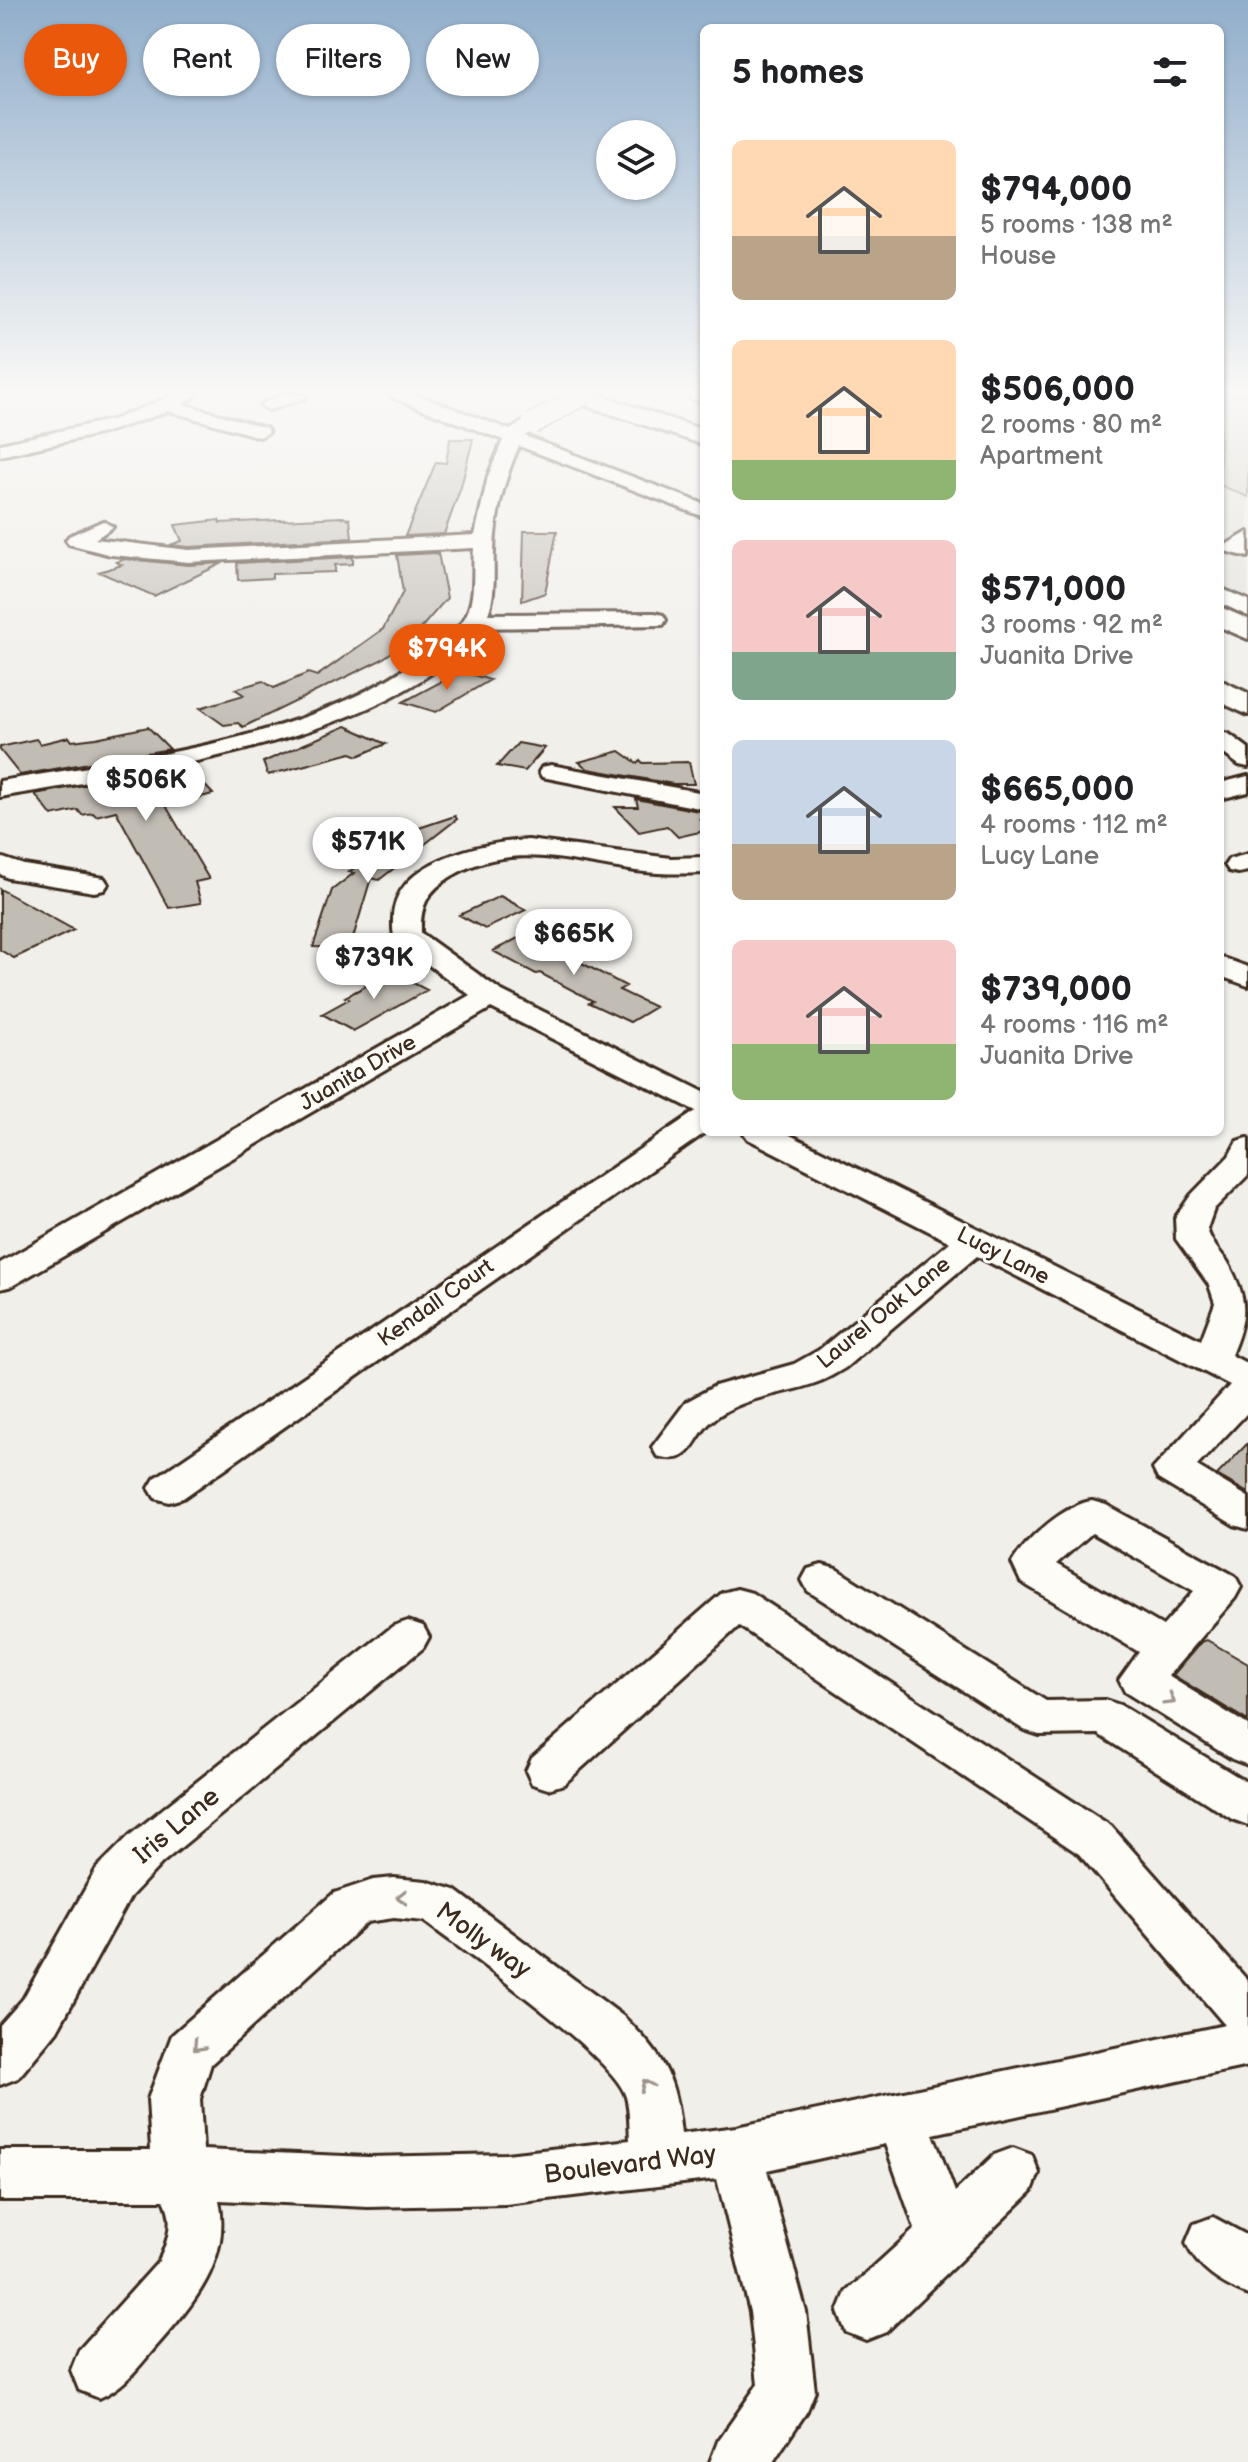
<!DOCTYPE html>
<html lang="en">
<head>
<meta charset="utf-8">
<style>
  :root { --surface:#fff; --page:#f2f2f2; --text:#202124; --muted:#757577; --accent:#ea580c }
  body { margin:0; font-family:"Balsamiq Sans",sans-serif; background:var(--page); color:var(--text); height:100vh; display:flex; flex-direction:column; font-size:30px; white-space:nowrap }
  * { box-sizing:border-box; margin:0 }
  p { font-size:26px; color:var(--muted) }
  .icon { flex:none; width:44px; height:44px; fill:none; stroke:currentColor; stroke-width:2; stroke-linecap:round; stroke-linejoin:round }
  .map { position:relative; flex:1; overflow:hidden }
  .side { position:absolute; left:700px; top:24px; width:524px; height:1112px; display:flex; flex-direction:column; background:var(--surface); border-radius:12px; box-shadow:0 2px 6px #0004 }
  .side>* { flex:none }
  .hud { position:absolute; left:24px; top:24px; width:556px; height:72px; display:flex; gap:16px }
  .buttons { position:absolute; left:596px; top:120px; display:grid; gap:16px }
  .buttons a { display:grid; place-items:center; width:80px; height:80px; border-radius:50%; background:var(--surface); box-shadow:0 2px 6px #0004; font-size:40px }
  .price { position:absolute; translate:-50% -68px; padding:0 18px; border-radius:28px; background:#fff; color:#222; font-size:26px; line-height:52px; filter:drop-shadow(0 2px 4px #0008) }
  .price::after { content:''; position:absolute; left:50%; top:48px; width:24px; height:18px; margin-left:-12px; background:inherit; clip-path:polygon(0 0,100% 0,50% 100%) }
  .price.selected { background:var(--accent); color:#fff }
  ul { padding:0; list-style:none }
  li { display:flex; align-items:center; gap:24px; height:200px; padding:0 32px }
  li span { display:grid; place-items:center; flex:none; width:224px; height:160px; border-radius:12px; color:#555 }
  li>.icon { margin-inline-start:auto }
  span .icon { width:96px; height:96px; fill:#fffc; stroke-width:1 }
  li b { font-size:34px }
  h2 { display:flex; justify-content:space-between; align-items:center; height:96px; padding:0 32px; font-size:34px }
  .chip { padding:0 28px; border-radius:36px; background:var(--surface); box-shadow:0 2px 6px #0004; font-size:28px; line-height:72px }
  .chip.selected { background:var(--accent); color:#fff }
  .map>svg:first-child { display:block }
  .built { fill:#e3e0da }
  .green { fill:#d7d2cc; stroke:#897e75; stroke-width:2 }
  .building { fill:#c1bcb4; stroke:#3b2a1e; stroke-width:2 }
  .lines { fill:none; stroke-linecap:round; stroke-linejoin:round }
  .minor-casing { stroke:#3b2a1e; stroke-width:6 }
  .highway-casing { stroke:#3b2a1e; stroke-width:6 }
  .minor { fill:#fdfcf7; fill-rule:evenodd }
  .highway { fill:#fdfcf7; fill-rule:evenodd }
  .minor-bridge-casing { stroke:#3b2a1e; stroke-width:23; stroke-linecap:butt }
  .minor-bridge { stroke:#fdfcf7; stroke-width:20 }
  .oneway { stroke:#9c938a }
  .labels { text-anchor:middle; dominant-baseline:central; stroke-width:6; stroke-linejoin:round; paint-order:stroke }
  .street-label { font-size:22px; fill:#3b2a1e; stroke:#fdfcf7 }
  .near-street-label { font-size:26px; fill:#3b2a1e; stroke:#fdfcf7 }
</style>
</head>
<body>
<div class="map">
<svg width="1248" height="2462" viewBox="0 0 1248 2462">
  <rect width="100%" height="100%" fill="#f1efea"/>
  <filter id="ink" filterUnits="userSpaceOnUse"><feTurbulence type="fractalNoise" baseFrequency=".0125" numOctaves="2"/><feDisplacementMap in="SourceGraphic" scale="16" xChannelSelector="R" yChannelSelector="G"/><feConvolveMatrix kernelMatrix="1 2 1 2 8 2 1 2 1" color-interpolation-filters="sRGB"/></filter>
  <g filter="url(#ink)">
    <!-- built -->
    <path class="built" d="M1220,485l28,12v112l-28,-15z"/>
    <!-- green -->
    <path class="green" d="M1220,394h28v103l-28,-12z"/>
    <!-- building -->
    <path class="building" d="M450,439h23l-12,48 -17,47 -39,2 31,-74 10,1z
      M342,517l8,2 2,19 -163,9 -19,-2 12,-4 -7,-16 44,-5 1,3z
      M524,531h33l-12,62 -23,8z
      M438,553l9,45 -32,37 -34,25 -138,67 -5,-4 -14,2 -24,-17 44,-13 -9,-6 28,-8 11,7 34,-15 9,3 66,-47 20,-37 -6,-37z
      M353,557v7l-18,1v7l-63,2v4l-34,2 -1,-17z
      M125,559l64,6 34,-2 -69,33 -55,-24 23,-7 -6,-3z
      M461,671l29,9 -54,32 -33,-10z
      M346,726l40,18 -28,12 -7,-3 -83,22 -5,-13z
      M148,727l22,22 -150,26 -20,-25v-3l36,-8 4,5 29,-7 3,4 24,-3z
      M518,743l27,5 -20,23 -28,-5z
      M620,751l17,12 3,-3 3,3 46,-1 5,22h-21l-85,-15 -9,-7z
      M186,766l27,28 -47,12 43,73 -14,3 6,21 -32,5 -53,-97 -20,5 -3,-3 -11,2 -4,-5 -26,6 -17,-22z
      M636,799l68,13v6l-4,1 4,3v9l-26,6 -11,-11 -28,6 -24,-25h23z
      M455,816l2,3 -78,61 -8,-2 -21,70 -37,-1 19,-57 22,-17 -5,-1 46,-36z
      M0,889l74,41 -60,28 -14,-8z
      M500,896l26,14 -41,19 -26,-14z
      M526,934l100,52 -7,4 36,17 -25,15 -41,-19 4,-2 -53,-28 -4,1 -43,-23z
      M392,972l35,18 -74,41 -31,-17 27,-15 -4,-2z
      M1248,1443v50l-31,-18z
      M1207,1640l41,24v57l-75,-46 28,-33z"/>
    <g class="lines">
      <defs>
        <path id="minor" d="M176,394h22l-15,10 83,24 3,4 -9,5 -91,-26 -65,22 -104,23v-12l115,-25z
          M283,394l23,1 -3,4 -34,11 -9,-5z
          M390,394h25l95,36 16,-10h12l3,4 -16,12 179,68v13l-185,-71c-15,33 -24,70 -25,105 -1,21 2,43 -6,63l167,-1 8,2 3,5 -3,5 -183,3c-83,112 -348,146 -480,169v-16c137,-23 309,-40 423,-125 14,-11 31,-21 41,-37 13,-20 8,-48 10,-71l-285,14 -78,-7 -42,-11 -3,-4 3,-4 34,-15 10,6 -18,12 94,11 286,-15 13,-59 15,-36 -110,-42z
          M1248,532v25l-23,-6 -3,-4z
          M1220,588l28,12v16l-28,-13z
          M1220,732l9,2 19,14v19l-9,-2 -19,-14z
          M551,765l153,28v16l-162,-32 -3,-5 3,-5z
          M1248,776v16l-28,7v-16z
          M528,840l143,18 33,-1v16c-23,1 -45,1 -68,-2 -64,-9 -127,-31 -186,6 -23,15 -30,29 -29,56l79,57 204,102 2,40 -523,366 -14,4 -14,-4 -6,-10 6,-10 541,-367 -205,-103 -479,278 -12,3v-26l470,-268 -73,-53c-5,-8 -4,-15 -4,-24 1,-58 91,-76 135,-78z
          M1248,854v17l-10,2 -9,-2 -4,-6 4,-6z
          M0,857l24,8 80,13 4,6 -4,6 -10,2 -86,-14 -8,-4z
          M1220,957l28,10v19l-28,-10z
          M743,1132h41l417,208 14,-37 -6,-18 -33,-46 -1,-21 16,-23 38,-39 8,-15 11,-3v37l-34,34 -7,20c4,13 12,22 20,32 21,37 21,54 4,94l17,9v48l-51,54 51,31v32l-14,-4 -76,-46 -5,-10 77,-84 -253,-129 -132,112c-9,5 -18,11 -27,14 -34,13 -76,14 -105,38 -22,18 -19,47 -56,36l-5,-9 34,-45 29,-16 79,-22 25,-14 131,-108 -202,-103z
          M1092,1501l14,4 129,71 6,11 -6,11 -67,78 80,49v40l-16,-6 -107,-67 -6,-12 20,-28 -118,-70 -9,-19c13,-23 54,-59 80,-62zM1092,1533l102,58 -31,35 -107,-62z
          M822,1565l14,4 210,132 59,-1 15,5 128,78v42l-16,-6 -134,-85 -59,1 -15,-5 -216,-139 -6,-11 6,-11z
          M737,1589l15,4 359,233 137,155v85l-315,68 22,58 39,-37 19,-7 19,7 7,18 -7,18 -146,141 -20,8 -20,-8 -8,-20 8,-20 69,-63 -30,-85 -118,26 39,142 9,79 -8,20 -34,51h-63l8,-21 40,-57 -8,-72 -33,-133 -211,25 -138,3 -149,-7c13,62 -28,107 -66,150 -17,20 -30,38 -54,48l-20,-8 -8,-20 8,-20 80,-89c9,-20 16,-41 5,-61h-164v-50h151l-3,-51 24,-64 162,-142 39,-13 21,-2 32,3 29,9 169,127c41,41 51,59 57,117l55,-7 489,-102 -146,-171 -340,-228 -175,158 -16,5 -16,-5 -6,-13 6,-13 190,-165zM394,1918l30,3c39,30 191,136 202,176 4,13 3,29 4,43l-124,14 -138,3 -165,-7 -3,-51 11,-35 156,-142z
          M408,1621l15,5 6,11 -6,11 -261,215 -31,33 -74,135 -39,47 -18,7v-60l23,-26 74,-131 33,-33 263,-209z
          M1213,2217l35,19v59c-27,-11 -50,-25 -62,-52l8,-19z"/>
        <path id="highway" d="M563,394h33l108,36v15l-138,-46z
          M688,394h16v9l-13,-4z
          M1220,607l28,12v20l-28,-12z
          M1220,680l28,13v22l-28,-13z"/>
      </defs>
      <!-- minor casing -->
      <use href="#minor" class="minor-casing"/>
      <!-- highway casing -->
      <use href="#highway" class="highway-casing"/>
      <!-- minor -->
      <use href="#minor" class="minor"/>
      <!-- highway -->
      <use href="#highway" class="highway"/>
      <defs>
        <path id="minor-bridge" d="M532,424l52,-30"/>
      </defs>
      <!-- minor-bridge casing -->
      <use href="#minor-bridge" class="minor-bridge-casing"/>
      <!-- minor-bridge -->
      <use href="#minor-bridge" class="minor-bridge"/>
    </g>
    <!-- one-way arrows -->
    <defs><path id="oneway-chevron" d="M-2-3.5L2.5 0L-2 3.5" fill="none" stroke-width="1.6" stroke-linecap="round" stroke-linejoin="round" transform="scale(2)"/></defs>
    <g class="oneway">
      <use href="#oneway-chevron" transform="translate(1170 1700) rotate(31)"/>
      <use href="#oneway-chevron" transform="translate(402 1897) rotate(-180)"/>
      <use href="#oneway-chevron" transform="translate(198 2046) rotate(133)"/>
      <use href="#oneway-chevron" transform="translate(646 2085) rotate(-115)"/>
    </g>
  </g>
  <!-- sky -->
  <linearGradient id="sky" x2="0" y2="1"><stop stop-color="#91aecb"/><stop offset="0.53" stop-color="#f9f8f6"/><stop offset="1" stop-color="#f9f8f6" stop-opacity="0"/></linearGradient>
  <rect width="1248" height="739" fill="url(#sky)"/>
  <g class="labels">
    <!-- street labels -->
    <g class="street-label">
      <text transform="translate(358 1073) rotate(-30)">Juanita Drive</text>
      <text transform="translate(1003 1256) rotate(27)">Lucy Lane</text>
      <text transform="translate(436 1303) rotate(-35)">Kendall Court</text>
      <text transform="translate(884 1313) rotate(-39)">Laurel Oak Lane</text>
    </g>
    <!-- near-street labels -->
    <g class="near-street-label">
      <text transform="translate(177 1826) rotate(-40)">Iris Lane</text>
      <text transform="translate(483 1941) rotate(36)">Molly way</text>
      <text transform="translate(630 2165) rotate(-7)">Boulevard Way</text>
    </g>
  </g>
</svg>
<div class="buttons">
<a><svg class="icon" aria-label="layers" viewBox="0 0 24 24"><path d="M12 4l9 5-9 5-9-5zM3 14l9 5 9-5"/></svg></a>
</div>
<b class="price selected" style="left:447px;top:692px">$794K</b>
<b class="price" style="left:146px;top:823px">$506K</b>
<b class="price" style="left:368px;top:885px">$571K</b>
<b class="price" style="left:574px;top:977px">$665K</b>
<b class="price" style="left:374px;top:1001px">$739K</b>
<div class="hud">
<a class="chip selected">Buy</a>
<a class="chip">Rent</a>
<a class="chip">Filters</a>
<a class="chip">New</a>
</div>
<section class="side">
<h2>5 homes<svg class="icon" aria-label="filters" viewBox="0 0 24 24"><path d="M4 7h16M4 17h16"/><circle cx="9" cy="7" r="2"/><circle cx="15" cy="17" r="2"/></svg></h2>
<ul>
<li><span style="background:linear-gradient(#ffd9b3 60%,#b9a48a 0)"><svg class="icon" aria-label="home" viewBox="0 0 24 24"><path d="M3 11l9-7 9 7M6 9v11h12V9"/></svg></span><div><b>$794,000</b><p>5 rooms · 138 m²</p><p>House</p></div></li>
<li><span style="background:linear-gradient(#ffd9b3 75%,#8fb573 0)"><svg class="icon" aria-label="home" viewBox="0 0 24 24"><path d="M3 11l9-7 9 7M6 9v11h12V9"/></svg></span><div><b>$506,000</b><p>2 rooms · 80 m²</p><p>Apartment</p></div></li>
<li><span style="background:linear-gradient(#f6c9c9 70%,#7fa58c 0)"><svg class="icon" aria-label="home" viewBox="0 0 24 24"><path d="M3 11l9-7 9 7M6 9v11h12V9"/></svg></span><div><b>$571,000</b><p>3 rooms · 92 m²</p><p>Juanita Drive</p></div></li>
<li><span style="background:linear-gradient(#c9d6e8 65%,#b9a48a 0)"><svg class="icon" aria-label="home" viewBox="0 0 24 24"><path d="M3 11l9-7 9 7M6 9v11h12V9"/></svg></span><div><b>$665,000</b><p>4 rooms · 112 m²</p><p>Lucy Lane</p></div></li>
<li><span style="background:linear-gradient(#f6c9c9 65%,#8fb573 0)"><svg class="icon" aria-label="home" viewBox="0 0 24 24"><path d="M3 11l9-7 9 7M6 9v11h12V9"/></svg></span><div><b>$739,000</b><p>4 rooms · 116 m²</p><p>Juanita Drive</p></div></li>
</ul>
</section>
</div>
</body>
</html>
